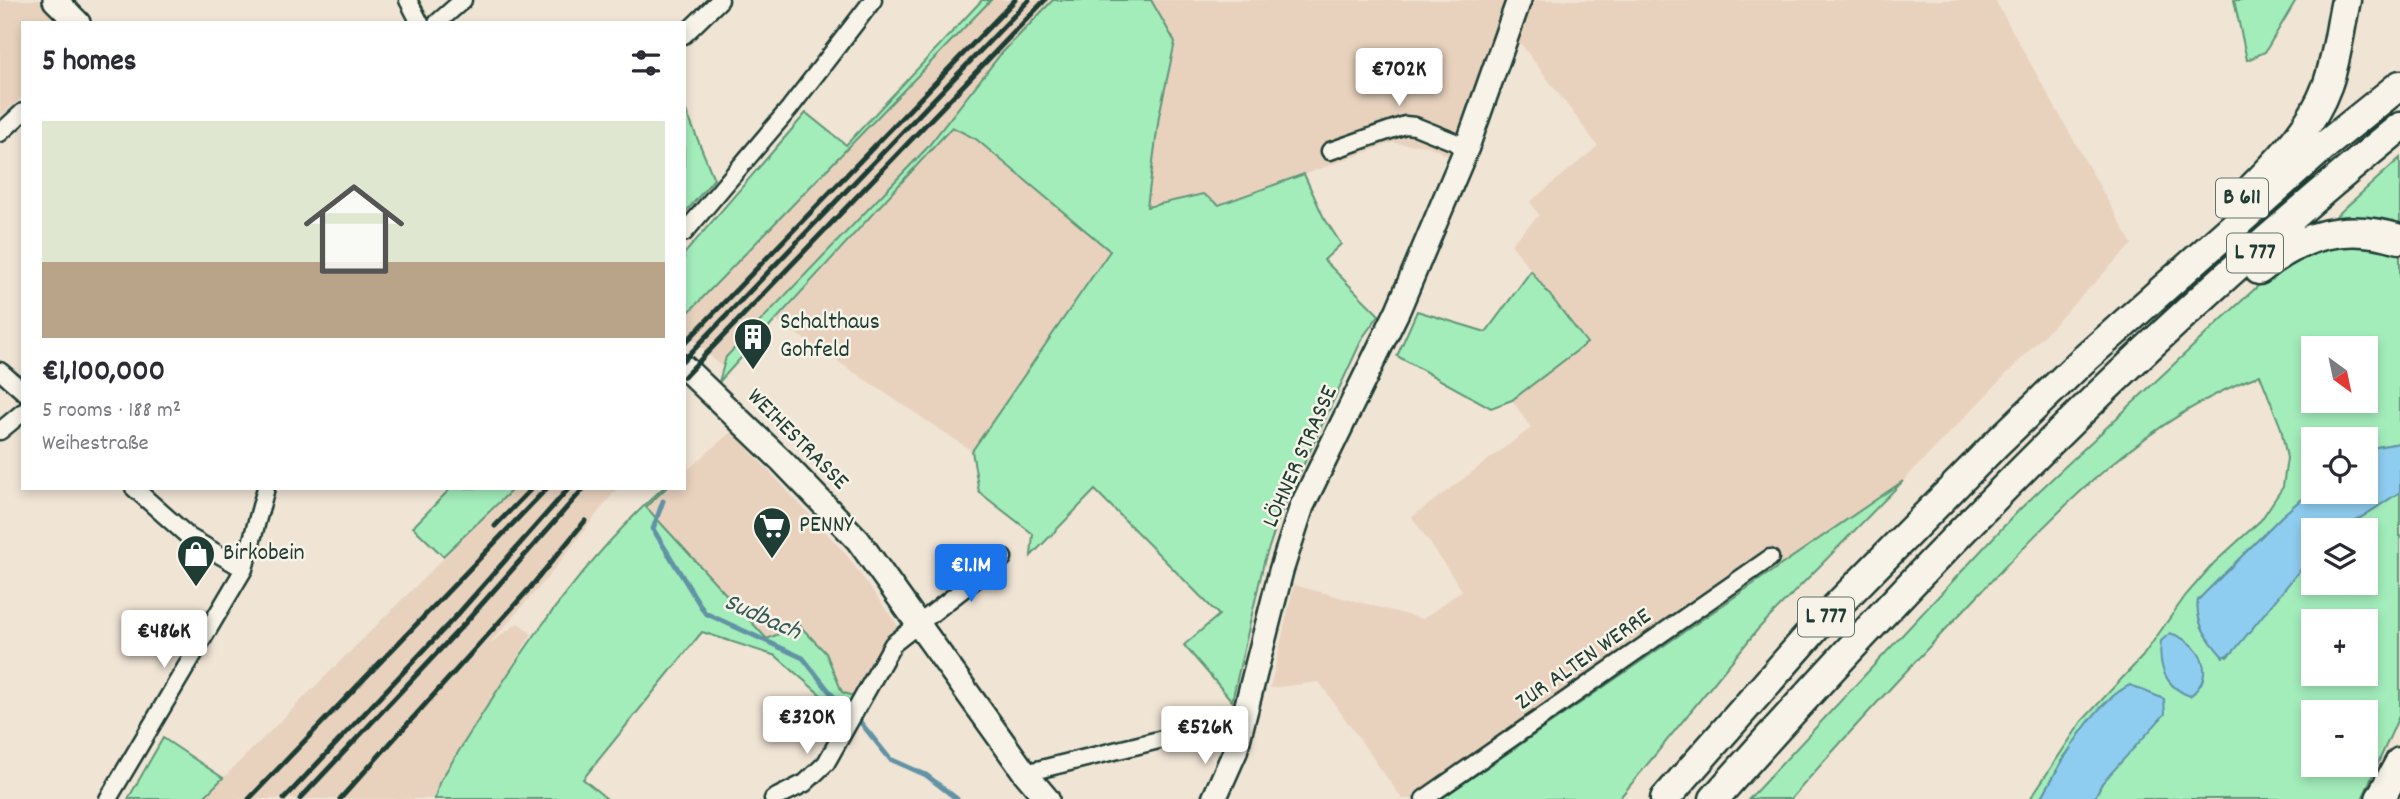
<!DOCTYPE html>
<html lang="en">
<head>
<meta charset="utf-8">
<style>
  :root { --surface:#fff; --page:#f7f7f7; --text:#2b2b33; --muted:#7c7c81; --line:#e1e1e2; --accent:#1a73e8 }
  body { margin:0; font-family:Dekko,sans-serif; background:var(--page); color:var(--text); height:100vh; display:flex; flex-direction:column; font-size:26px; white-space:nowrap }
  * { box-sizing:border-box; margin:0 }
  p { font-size:23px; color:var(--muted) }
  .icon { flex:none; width:38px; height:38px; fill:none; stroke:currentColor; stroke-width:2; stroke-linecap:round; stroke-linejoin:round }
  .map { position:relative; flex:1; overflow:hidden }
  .details { position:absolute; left:21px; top:21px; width:665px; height:469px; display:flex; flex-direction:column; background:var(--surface); border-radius:0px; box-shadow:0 4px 10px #0003 }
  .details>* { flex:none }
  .needle { width:46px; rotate:147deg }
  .controls { position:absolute; left:2301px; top:336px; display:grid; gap:14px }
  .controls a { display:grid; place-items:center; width:77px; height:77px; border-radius:0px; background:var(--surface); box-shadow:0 4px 10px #0003; font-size:35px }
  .price { position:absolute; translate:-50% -60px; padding:0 16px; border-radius:7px; background:#fff; color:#222; font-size:23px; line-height:46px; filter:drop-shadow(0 2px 4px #0008) }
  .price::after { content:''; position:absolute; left:50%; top:42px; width:21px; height:16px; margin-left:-10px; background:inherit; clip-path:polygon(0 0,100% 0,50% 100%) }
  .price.active { background:var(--accent); color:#fff }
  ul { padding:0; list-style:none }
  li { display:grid; align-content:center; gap:14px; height:371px; padding:0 21px }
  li+li { border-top:2px solid var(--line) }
  li span { display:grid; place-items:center; height:217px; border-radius:0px; color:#555 }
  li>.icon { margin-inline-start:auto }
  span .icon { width:126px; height:126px; fill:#fffc; stroke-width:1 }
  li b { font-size:30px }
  h2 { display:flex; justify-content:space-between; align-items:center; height:84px; padding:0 21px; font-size:30px }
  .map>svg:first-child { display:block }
  .built { fill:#e8d2be }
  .green { fill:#a3edbb; stroke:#619578; stroke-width:2; fill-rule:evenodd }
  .water { fill:#8fcdf0; stroke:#6293a5; stroke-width:2 }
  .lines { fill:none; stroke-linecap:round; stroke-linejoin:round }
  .stream { stroke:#6293a5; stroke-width:5 }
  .street-casing { stroke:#1f3d34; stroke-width:21 }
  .secondary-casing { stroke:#1f3d34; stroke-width:28 }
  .highway-casing { stroke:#1f3d34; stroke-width:33 }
  .street { stroke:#f7f3e8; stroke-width:16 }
  .secondary { stroke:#f7f3e8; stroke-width:23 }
  .highway { stroke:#f7f3e8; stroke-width:28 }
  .rail { stroke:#1f3d34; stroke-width:5 }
  .labels { text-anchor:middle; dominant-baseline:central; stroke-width:5; stroke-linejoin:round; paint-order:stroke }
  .shield { fill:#f7f3e8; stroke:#60746a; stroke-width:2 }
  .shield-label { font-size:23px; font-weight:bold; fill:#1f3d34 }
  .poi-label { font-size:24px; fill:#1f3d34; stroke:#f7f3e8; text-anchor:start }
  .street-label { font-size:24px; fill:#1f3d34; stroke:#f7f3e8 }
  .water-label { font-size:26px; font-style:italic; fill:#355a5a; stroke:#f7f3e8 }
</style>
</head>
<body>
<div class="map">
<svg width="2400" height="799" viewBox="0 0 2400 799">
  <rect width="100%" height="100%" fill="#f0e4d5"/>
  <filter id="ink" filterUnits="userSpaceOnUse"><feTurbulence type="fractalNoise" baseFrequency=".0143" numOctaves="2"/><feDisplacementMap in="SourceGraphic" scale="14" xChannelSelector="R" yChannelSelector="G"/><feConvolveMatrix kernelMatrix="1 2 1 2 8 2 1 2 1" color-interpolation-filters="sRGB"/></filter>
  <g filter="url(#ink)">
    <!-- built -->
    <path class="built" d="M0,0h47l21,23h-45v73l-23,21z
      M991,0h62l-53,55 -74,94 -200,208 -4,10 -38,-36v-14z
      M1151,0h844l137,244 -229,237 -462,318h-39l-83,-117 -49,6 24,-103 129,34 39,-29 -50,-73 119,-89 -19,-28 74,-57 -75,-99 28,-29 -9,-13 68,-56 -77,-102 -22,-9 -45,124 -25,-13 -37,-3 -173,62 -72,2 12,-91 16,-74z
      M953,126l23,13 134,112 -138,200 -195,-130z
      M732,431l113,122 53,73 -43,71 -13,-5 -16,-39 -36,-22 -23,8 -122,-132 21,-19h18v-15z
      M514,488h103l-68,88 -60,68 29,-21 14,11 -93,149 -4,16h-233z"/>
    <!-- green -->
    <path class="green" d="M982,0h9l-307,317v-63l122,-141 40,32z
      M1053,0h98l24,42 -16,74 -12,91 56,-13 16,11 85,-31 19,42 18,28 -17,16 55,55 -16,22 -83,178 -16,47 -32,139 -48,-56 35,-30 -124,-125 -64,66 2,-22 -54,-42 -7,-41 138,-200 -134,-112 -24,-12 -233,255 7,-25 200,-208 74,-94z
      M2234,0h62l-31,52 -18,8z
      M684,106l30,73 -30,35z
      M2400,158v69h-76z
      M2347,243l53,10v190l-23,4 -11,7v-15h-52l-1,50 -31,27 -84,84c-3,26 11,41 29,57l86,-103 1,29h52v-53h-24l58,-38v222l-38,85h-268l8,-16 26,-31 -29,-41 -35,46 -23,42h-11l52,-78 60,-64 44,-62 28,-32 47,-43 22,-33 4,-29 -6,-30 -21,-53c-120,44 -212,146 -297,236 -59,62 -117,124 -172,188h-42l271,-290 202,-190 48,-44 35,-21zM2314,348h52v53h-52zM2314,621h52v53h-52zM2314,712h52v53h-52z
      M1531,271l56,72 -75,57 -21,8 -94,-52 20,-45 69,21z
      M1903,481l-145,148 -139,170h-178z
      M451,488h63l-71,68 -30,-29z
      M663,488h3l-20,19 121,132 32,-14 27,28 16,39 13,5 -9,20 -70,-61 -74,-24 -119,147 24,20h-172l4,-16c65,-106 131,-211 224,-295z
      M163,738l60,40 -21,21h-74z"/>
    <!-- water -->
    <path class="water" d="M2400,443v49l-58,38h-28l-1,24 -80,98 -10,5c-15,-17 -28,-34 -25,-57l84,-84 31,-27 1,3h52v-38l11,-7z
      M2170,633c29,9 49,41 20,63 -25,-9 -32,-30 -29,-55z
      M2130,685l34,14 1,15 -63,69 -8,16h-53c21,-37 50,-95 89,-114z"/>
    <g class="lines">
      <!-- stream -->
      <path class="stream" d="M663,501l-10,28 52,84 98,45 38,48 20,17 29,36 36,16 31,24"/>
      <defs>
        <path id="street" d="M408,0l12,23
          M437,23l26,-23
          M684,35l36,-35
          M0,133l23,-21
          M1330,151l75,-26 10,1 52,21
          M684,233l105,-124 84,-109
          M0,371l23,20
          M0,431l23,-19
          M134,488l55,49 55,32
          M1025,773l219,-54
          M108,799l136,-230 22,-81
          M773,799l32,-16 21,-20 67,-119 110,-86
          M1424,799l346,-241"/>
        <path id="secondary" d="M55,0l23,23
          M684,367l98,94 76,79 167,233 22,26
          M1214,799l21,-47 46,-181 21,-65 96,-196 69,-163 52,-147"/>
        <path id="highway" d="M2253,187c29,-29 60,-62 74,-101 10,-27 13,-58 19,-86
          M2259,270c44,-36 86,-48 141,-31
          M1665,799l154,-175 177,-180 85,-82 242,-215 77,-62
          M1714,799c212,-239 437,-470 686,-672
          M2380,799l20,-37"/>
      </defs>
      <!-- street casing -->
      <use href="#street" class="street-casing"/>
      <!-- secondary casing -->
      <use href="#secondary" class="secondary-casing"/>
      <!-- highway casing -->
      <use href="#highway" class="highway-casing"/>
      <!-- street -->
      <use href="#street" class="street"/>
      <!-- secondary -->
      <use href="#secondary" class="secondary"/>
      <!-- highway -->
      <use href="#highway" class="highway"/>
      <!-- rail -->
      <path class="rail" d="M684,344l331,-344
        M684,360l345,-360
        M684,377l361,-377
        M495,526l37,-38
        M249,799l298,-311
        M284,799l174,-185 111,-126
        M300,799l166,-177 118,-134
        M340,799l189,-210 56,-68"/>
    </g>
  </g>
  <!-- icons -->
  <defs>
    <symbol id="building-pin" viewBox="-11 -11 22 30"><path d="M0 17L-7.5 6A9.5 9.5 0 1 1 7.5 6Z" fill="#1f3d34" stroke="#f7f3e8"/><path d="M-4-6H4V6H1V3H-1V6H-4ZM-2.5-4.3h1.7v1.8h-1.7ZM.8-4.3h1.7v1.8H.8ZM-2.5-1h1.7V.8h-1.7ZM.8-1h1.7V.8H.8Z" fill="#fff"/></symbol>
    <symbol id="supermarket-pin" viewBox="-11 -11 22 30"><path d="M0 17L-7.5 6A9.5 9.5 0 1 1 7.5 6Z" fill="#1f3d34" stroke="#f7f3e8"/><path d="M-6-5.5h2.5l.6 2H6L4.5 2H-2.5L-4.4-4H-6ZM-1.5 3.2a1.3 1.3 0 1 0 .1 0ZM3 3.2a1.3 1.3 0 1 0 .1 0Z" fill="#fff"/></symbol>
    <symbol id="shop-pin" viewBox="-11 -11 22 30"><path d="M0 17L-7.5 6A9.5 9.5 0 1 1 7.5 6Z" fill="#1f3d34" stroke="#f7f3e8"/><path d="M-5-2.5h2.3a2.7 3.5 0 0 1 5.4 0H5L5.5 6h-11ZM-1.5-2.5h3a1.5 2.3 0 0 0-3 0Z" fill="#fff"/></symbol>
  </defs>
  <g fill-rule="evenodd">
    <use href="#building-pin" x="731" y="315" width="44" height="60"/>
    <use href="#supermarket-pin" x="750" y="504" width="44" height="60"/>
    <use href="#shop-pin" x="174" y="532" width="44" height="60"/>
  </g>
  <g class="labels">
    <!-- shield labels -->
    <g class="shield">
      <rect x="2216" y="178.5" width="52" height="39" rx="5"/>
      <rect x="2227" y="233.5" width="56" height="39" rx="5"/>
      <rect x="1798" y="597.5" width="56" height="39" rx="5"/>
    </g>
    <g class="shield-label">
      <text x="2242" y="198">B 611</text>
      <text x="2255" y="253">L 777</text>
      <text x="1826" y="617">L 777</text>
    </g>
    <!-- poi labels -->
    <g class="poi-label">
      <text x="780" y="323">Schalthaus<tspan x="780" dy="28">Gohfeld</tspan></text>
      <text x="799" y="526">PENNY</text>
      <text x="223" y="554">Birkobein</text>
    </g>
    <!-- street labels -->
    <g class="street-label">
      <text transform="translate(797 440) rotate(45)">WEIHESTRASSE</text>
      <text transform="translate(1301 457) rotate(-66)">LÖHNER STRASSE</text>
      <text transform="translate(1584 660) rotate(-35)">ZUR ALTEN WERRE</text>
    </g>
    <!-- water labels -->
    <g class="water-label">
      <text transform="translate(762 618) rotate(24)">Sudbach</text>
    </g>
  </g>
</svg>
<div class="controls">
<a><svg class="needle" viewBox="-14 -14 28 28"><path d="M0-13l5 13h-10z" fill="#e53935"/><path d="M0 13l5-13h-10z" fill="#7c7c81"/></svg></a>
<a><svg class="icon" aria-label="locate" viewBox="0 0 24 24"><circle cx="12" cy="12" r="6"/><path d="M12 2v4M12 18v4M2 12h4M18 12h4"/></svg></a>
<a><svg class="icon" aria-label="layers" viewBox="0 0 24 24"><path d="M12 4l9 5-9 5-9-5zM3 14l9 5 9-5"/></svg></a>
<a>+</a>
<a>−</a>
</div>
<b class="price" style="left:1399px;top:108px">€702K</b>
<b class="price active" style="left:971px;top:604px">€1.1M</b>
<b class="price" style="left:164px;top:670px">€486K</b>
<b class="price" style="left:807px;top:756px">€320K</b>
<b class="price" style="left:1205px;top:766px">€526K</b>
<section class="details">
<h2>5 homes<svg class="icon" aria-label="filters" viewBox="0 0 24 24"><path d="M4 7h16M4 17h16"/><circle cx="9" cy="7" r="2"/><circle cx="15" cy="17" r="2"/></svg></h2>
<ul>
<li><span style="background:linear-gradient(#dfe7d0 65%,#b9a48a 0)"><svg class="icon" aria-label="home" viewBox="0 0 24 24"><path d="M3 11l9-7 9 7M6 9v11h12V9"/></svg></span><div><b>€1,100,000</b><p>5 rooms · 188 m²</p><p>Weihestraße</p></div></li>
</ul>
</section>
</div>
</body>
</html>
